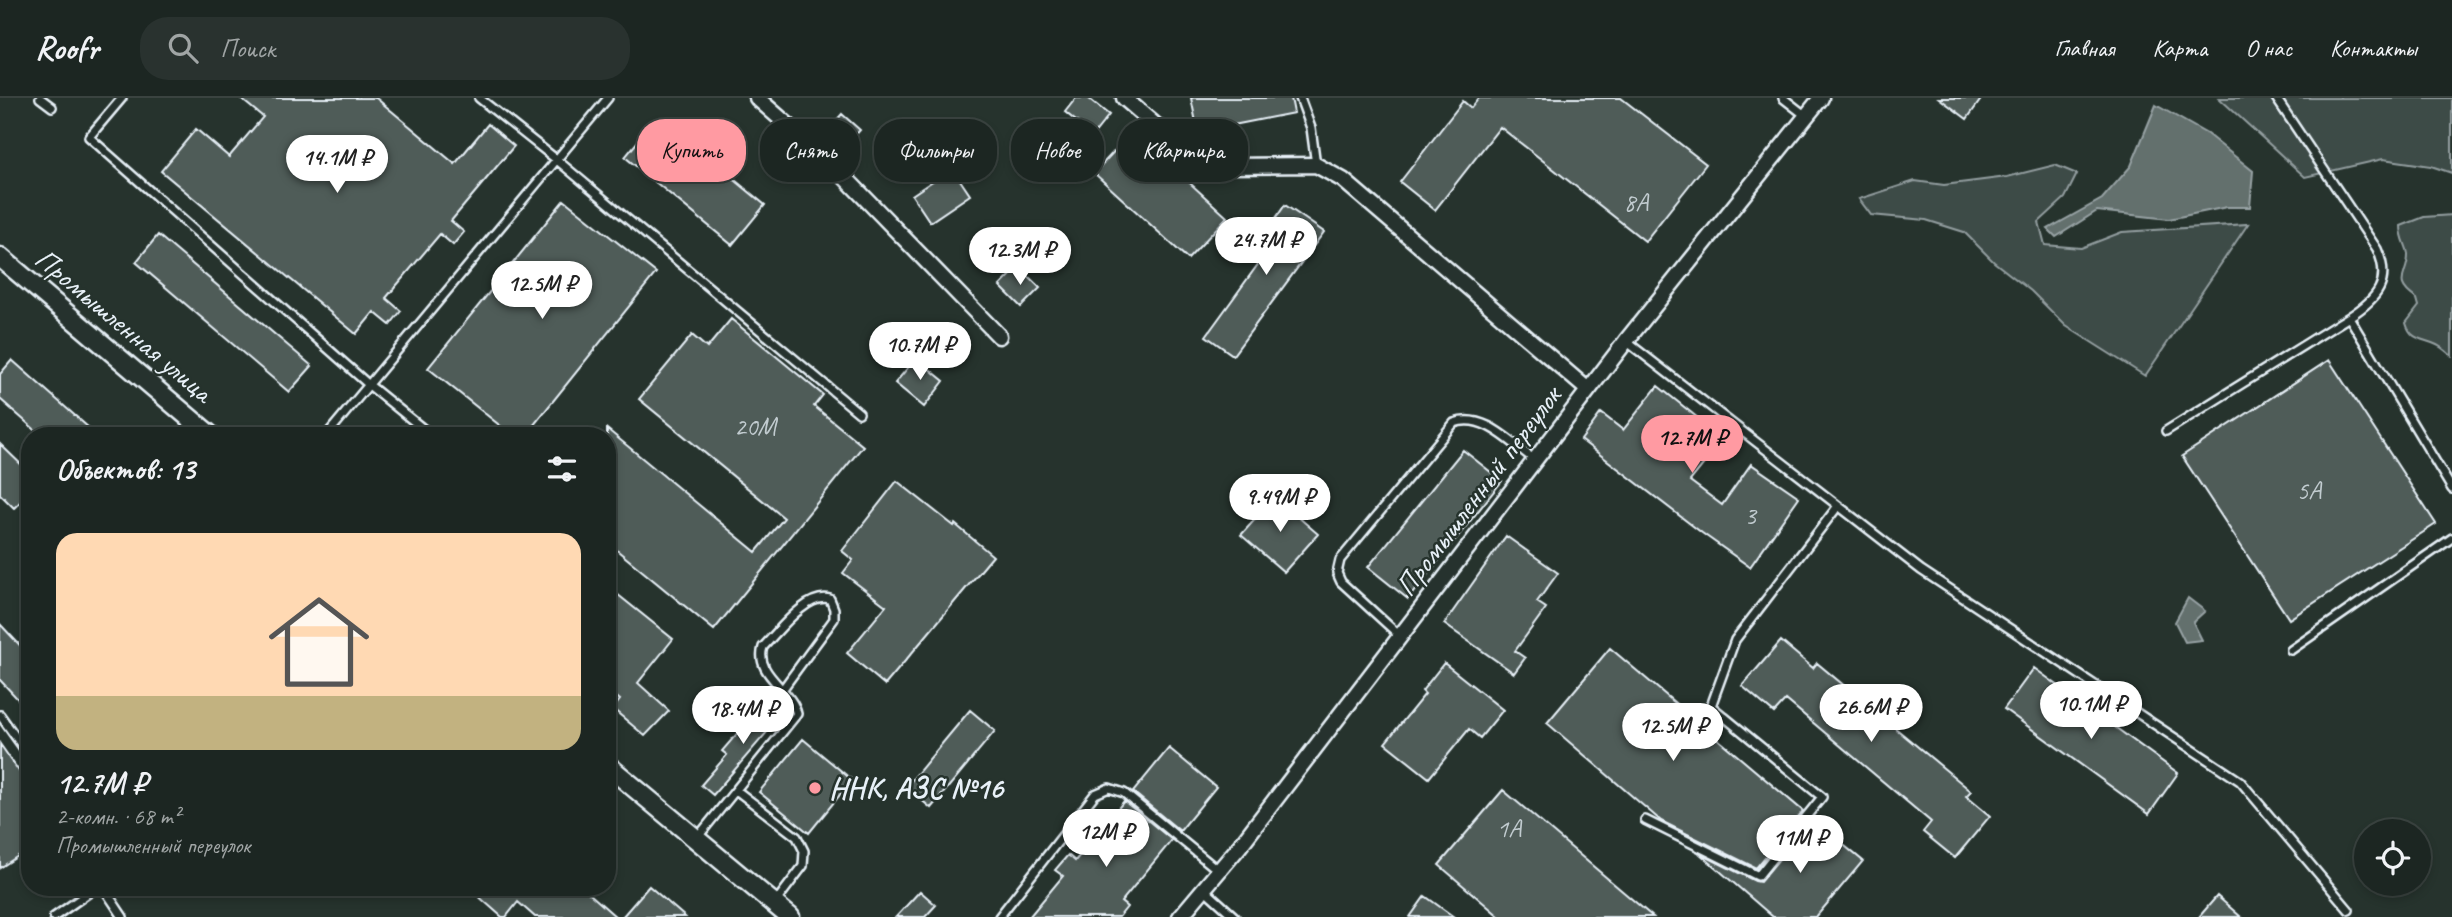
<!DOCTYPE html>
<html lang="ru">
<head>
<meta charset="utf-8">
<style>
  :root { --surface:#1c2622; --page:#29322f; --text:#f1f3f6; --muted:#a0a5a5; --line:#3a4340; --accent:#ff9aa2 }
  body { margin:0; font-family:Caveat,sans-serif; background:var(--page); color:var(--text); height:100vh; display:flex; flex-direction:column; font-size:26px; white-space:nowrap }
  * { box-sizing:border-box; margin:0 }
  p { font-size:23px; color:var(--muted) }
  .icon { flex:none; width:38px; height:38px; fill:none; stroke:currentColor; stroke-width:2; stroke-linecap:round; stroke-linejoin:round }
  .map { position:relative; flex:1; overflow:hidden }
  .panel { position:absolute; left:21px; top:329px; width:595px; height:469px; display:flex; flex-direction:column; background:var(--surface); border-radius:28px; box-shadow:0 4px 10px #0003,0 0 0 2px var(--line) }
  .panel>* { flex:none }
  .banner { position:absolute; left:637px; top:21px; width:665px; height:63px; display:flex; gap:14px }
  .fabs { position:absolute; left:2354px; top:721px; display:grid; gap:14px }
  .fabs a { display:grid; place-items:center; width:77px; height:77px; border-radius:50%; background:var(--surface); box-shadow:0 4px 10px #0003,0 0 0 2px var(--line); font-size:35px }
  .price { position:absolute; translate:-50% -60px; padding:0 16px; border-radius:24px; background:#fff; color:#222; font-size:23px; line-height:46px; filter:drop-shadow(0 2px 4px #0008) }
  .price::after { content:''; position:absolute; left:50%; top:42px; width:21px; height:16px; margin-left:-10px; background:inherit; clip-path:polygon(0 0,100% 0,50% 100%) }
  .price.current { background:var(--accent); color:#111 }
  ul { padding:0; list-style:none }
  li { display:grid; align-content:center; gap:14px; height:371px; padding:0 35px }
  li span { display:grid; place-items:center; height:217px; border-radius:21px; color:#555 }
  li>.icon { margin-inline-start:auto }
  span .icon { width:126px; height:126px; fill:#fffc; stroke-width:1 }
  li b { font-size:30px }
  h2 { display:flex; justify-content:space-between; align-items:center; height:84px; padding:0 35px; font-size:30px }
  .pill { padding:0 24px; border-radius:28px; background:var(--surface); box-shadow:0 4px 10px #0003,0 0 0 2px var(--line); font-size:24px; line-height:63px }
  .pill.current { background:var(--accent); color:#111 }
  header { display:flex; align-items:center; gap:42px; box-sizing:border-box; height:98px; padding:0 35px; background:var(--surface); border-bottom:2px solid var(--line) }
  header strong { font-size:33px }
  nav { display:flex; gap:38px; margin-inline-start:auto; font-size:24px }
  .search { width:490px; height:63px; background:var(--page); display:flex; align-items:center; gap:18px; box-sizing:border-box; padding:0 24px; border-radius:28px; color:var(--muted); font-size:26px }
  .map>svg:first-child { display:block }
  .green { fill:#3e4b47; stroke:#939ea0; stroke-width:2 }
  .water { fill:#636f6d; stroke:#98a3a5; stroke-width:2 }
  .building { fill:#505c59; stroke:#e8f1f8; stroke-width:2 }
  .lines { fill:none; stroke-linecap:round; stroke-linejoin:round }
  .service-casing { stroke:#e8f1f8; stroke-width:12 }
  .minor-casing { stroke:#e8f1f8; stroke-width:19 }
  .tertiary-casing { stroke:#e8f1f8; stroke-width:23 }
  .service { stroke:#26332d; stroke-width:7 }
  .minor { stroke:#26332d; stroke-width:14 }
  .tertiary { stroke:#26332d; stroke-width:18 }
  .poi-dot { fill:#ff9aa2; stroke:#26332d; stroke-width:2.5 }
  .labels { text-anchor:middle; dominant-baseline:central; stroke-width:5; stroke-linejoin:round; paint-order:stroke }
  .number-label { font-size:26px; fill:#c2ccd0 }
  .street-label { font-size:30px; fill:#e8f1f8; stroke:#26332d }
  .poi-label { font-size:30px; font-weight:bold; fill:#e8f1f8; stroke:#26332d; text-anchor:start }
</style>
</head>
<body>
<header>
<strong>Roofr</strong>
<div class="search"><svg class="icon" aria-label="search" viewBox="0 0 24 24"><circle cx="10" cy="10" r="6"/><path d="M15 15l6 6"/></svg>Поиск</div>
<nav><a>Главная</a><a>Карта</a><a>О нас</a><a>Контакты</a></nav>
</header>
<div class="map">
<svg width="2452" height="819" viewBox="0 0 2452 819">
  <rect width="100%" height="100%" fill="#26332d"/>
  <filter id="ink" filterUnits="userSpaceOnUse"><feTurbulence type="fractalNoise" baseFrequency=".0143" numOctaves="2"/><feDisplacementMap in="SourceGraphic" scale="14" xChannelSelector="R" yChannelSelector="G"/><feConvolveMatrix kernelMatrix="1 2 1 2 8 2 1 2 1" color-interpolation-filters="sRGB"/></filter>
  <g filter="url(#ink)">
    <!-- green -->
    <path class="green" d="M2219,0h233v75l-21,-7 -48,-7 -78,18z
      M2055,67l22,9 -12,24 -26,24 6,23 36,3 41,-16 126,-8 -103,152 -79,-50 -35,-35 -37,-29 -30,-30 -38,-12 -55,-5 -12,-16 56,-18 29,4 63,-8z
      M2452,117v141c-5,-4 -9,-8 -15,-11 -14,-7 -26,-4 -31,-22l13,-17 -2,-7c-27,-18 -8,-23 -9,-45 -1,-9 -7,-14 -7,-28l23,-9z"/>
    <!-- water -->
    <path class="water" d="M2156,7l51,29 46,37 -3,36h-23l-58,12 -72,-8 -41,26 -8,-8 54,-30 29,-33z
      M2188,500l17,13 -12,11 9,18 -17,2 -10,-20z"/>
    <!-- building -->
    <path class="building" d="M240,0h136l79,66 33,-40 26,22 -63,75 13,11 -11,13 -13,-11 -54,64 15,13 -11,14 -16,-13 -18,22 -195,-163 35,-42 33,28 34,-40z
      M1076,0h12l21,17 -16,20 -28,-23z
      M1191,0h100l3,15 -96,19z
      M1479,0h142l85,66 -61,77 -145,-114 -65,83 -35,-28 63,-81 8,7z
      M1939,0h43l-15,21z
      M842,16l18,16 -16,18 -18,-16z
      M1133,33l94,86 -39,42 -94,-86z
      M643,37l27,22 15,-18 80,66 -33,40 -107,-88z
      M952,70l18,27 -40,27 -18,-27z
      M564,102l92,73 -131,163h-12l-85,-68z
      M1285,107l39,27 -91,123 -27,-19 58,-80 -10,-6z
      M158,137l154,131 -23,26 -153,-130z
      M1019,169l21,21 -19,19 -21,-21z
      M731,221l92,76 -9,11 49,40 -149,184 -107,-88v-113l149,123 28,-34 -145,-119 53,-64 15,13z
      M916,260l28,23 -20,26 -29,-24z
      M12,262l86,76h-56l-42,-37v-25z
      M2329,262l107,164 -147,95 -107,-163z
      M1658,288l66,53 -34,42 32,24 29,-41 48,33 -49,70 -48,-34 -121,-93 20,-27 22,17z
      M0,346l30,29v19l-16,16 -14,-14z
      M1463,352l39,31 -94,118 -40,-32z
      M897,383l57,45 1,-2 38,32 -108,129 -38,-32 39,-47 -43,-33 10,-13 -11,-9z
      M1275,399l43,37 -34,38 -43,-37z
      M1506,438l52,37 -21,29 9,6 -31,43 10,7 -11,15 -70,-49z
      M607,488l66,53 -35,44 31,28 -24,25 -32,-27 7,-9 -13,-11z
      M0,526l30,32v56l-30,-32z
      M1781,543l32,27 4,-5 154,128 -5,5 24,20 -35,42 -32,-26 8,-10 -145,-122 -12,13 -32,-27z
      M1610,550l193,163 -47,57 -95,-47 -114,-98z
      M1444,565l59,47 -23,28 -11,-9 -40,49 -44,-35 40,-49 -3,-3z
      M2034,570l144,105 -29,41 -145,-105z
      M774,602l12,10 -73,85 -12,-10 26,-30 -5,-4 32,-37 4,4z
      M970,612l25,21 -64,77 -25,-21z
      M803,641l49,41 -43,53 -50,-41z
      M0,646l30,43v61l-30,20z
      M1169,650l47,39 -36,44 -47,-39z
      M1503,692l150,127h-153l-61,-52z
      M1124,703l48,39 -51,62 6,5 -8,10h-90l34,-41 -8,-6 13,-15 7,6z
      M1812,721l51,42 -47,56h-43l-74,-64 56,28 5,1z
      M649,788l36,31h-63z
      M468,789h114l34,30h-81l-17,-15 -12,15h-4z
      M920,793l16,14 -11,12h-29z
      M1425,798l29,21h-44z
      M2217,798l24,21h-42z"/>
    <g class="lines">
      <defs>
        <path id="service" d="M40,0l12,9
          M122,0l-33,39 280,248 63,51
          M479,0l78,62 302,253
          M1300,0l11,30 5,37
          M1783,0l23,18
          M2276,0l101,151c15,33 0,50 -28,68l103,172
          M1626,243l295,229 319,211 109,129
          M2166,333l183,-114
          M326,338l282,-338
          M1400,538l-59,-54 -4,-9 3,-13 114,-137c30,-11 57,20 81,37
          M2291,552l161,-112
          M0,617l30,42
          M736,692l61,47 7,14 -1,15 -28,37
          M1645,722l113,56 64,-79 -111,-91 24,-66 103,-134
          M697,740l100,-124c-5,-25 -43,-39 -34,-67 16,-16 43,-54 67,-48l4,10v10l-52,71
          M103,789l20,30
          M1204,791l31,28
          M54,819l43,-30
          M999,819l96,-123 14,-6 15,5 95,78"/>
        <path id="minor" d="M757,0l74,65 168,173
          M1124,0l60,52 43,16 89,-1 27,15 245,210
          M1180,819l59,-70 387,-506 195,-243"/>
        <path id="tertiary" d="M0,159l211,179
          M607,667l183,152"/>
      </defs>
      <!-- service casing -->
      <use href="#service" class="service-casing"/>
      <!-- minor casing -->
      <use href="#minor" class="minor-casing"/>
      <!-- tertiary casing -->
      <use href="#tertiary" class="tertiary-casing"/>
      <!-- service -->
      <use href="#service" class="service"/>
      <!-- minor -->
      <use href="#minor" class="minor"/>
      <!-- tertiary -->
      <use href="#tertiary" class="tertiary"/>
    </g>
  </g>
  <!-- markers -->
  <circle class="poi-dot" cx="815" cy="690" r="7"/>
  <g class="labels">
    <!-- number labels -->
    <g class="number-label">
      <text x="1636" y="104">8А</text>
      <text x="755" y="328">20М</text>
      <text x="2309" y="392">5А</text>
      <text x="1750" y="417">3</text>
      <text x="1509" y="730">1А</text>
    </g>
    <!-- street labels -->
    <g class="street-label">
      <text transform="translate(124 227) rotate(40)">Промышленная улица</text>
      <text transform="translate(1478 393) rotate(-53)">Промышленный переулок</text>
    </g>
    <!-- poi labels -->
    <g class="poi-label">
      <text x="829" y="690">ННК, АЗС №16</text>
    </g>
  </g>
</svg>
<div class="fabs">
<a><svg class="icon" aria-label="locate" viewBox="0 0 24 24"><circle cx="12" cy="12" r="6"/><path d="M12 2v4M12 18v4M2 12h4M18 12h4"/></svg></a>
</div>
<b class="price" style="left:337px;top:97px">14.1M ₽</b>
<b class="price" style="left:1266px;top:179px">24.7M ₽</b>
<b class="price" style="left:1020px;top:189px">12.3M ₽</b>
<b class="price" style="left:542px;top:223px">12.5M ₽</b>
<b class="price" style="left:920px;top:284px">10.7M ₽</b>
<b class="price current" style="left:1692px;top:377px">12.7M ₽</b>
<b class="price" style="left:1280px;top:436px">9.49M ₽</b>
<b class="price" style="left:2091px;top:643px">10.1M ₽</b>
<b class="price" style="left:1871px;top:646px">26.6M ₽</b>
<b class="price" style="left:743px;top:648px">18.4M ₽</b>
<b class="price" style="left:1673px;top:665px">12.5M ₽</b>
<b class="price" style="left:1106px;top:771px">12M ₽</b>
<b class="price" style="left:1800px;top:777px">11M ₽</b>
<div class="banner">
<a class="pill current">Купить</a>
<a class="pill">Снять</a>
<a class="pill">Фильтры</a>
<a class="pill">Новое</a>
<a class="pill">Квартира</a>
</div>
<section class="panel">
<h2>Объектов: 13<svg class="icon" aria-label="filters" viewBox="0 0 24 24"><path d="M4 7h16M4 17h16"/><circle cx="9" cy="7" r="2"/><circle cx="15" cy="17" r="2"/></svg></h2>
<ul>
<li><span style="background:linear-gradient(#ffd9b3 75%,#c2b280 0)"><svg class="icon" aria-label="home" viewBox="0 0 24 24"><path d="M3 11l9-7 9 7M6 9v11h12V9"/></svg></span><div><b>12.7M ₽</b><p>2-комн. · 68 m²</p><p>Промышленный переулок</p></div></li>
</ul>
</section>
</div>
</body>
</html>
